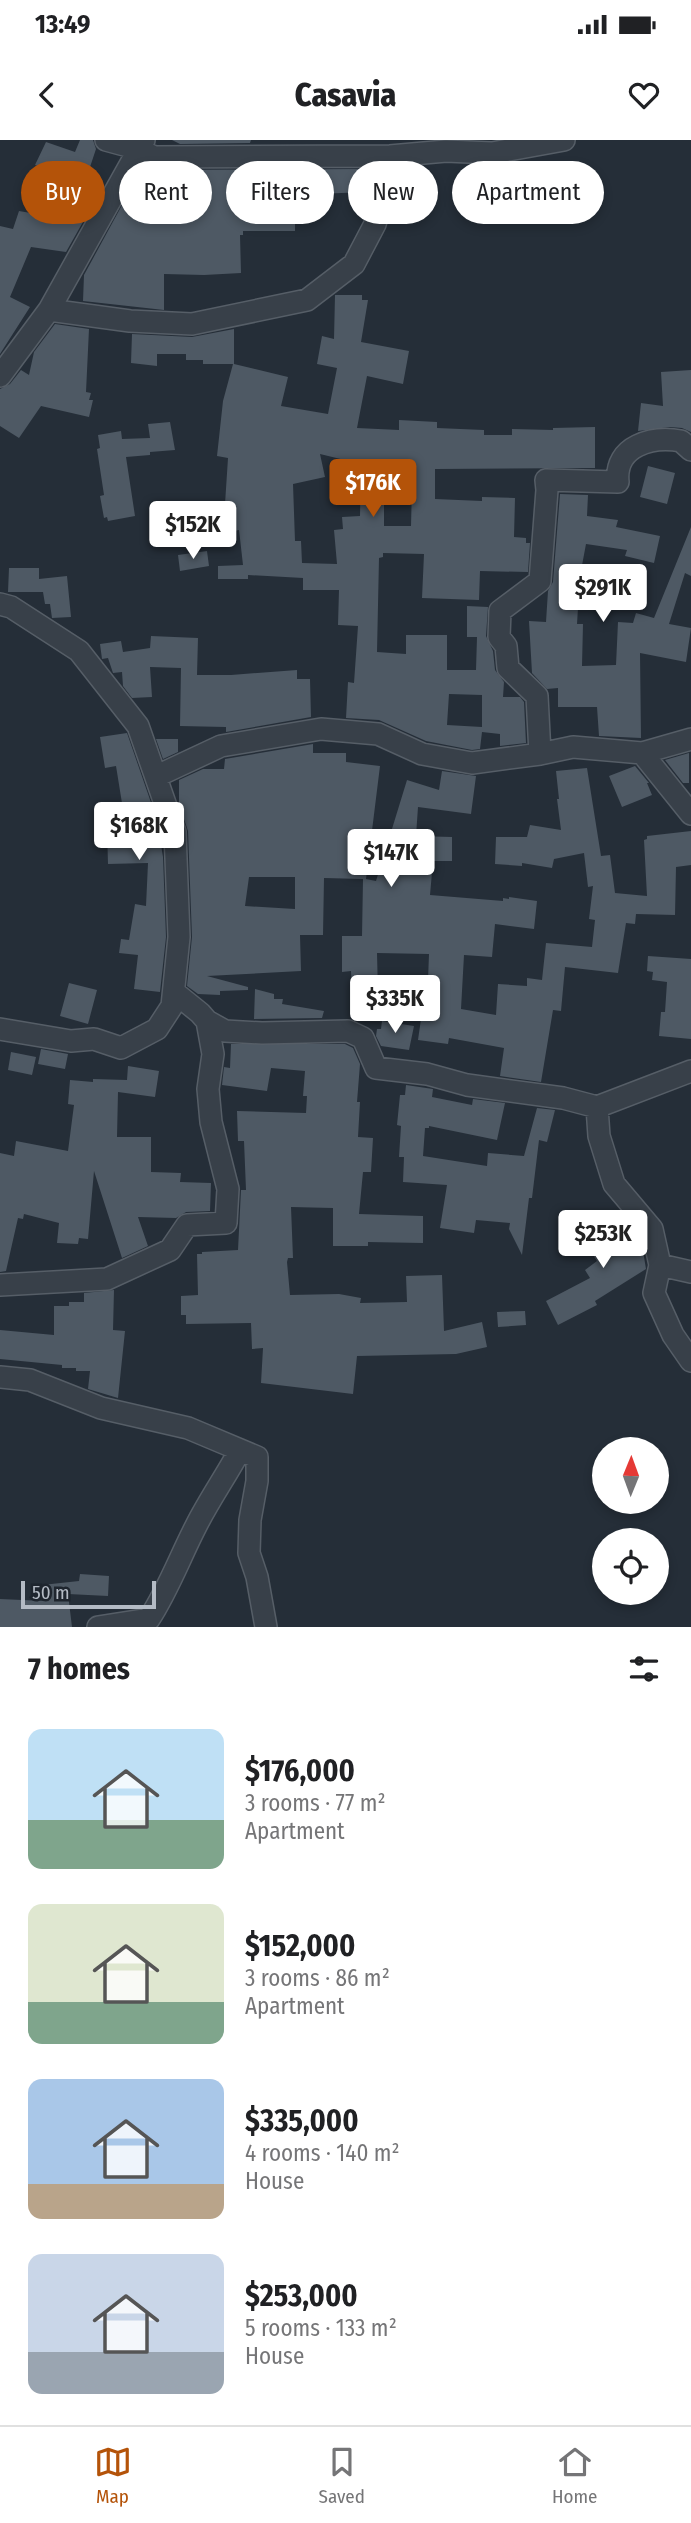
<!DOCTYPE html>
<html lang="en">
<head>
<meta charset="utf-8">
<style>
  :root { --surface:#fff; --page:#f6f6f6; --text:#202124; --muted:#757577; --line:#e0e0e0; --accent:#b45309 }
  body { margin:0; font-family:"Fira Sans Condensed",sans-serif; background:var(--page); color:var(--text); height:100vh; display:flex; flex-direction:column; font-size:26px; white-space:nowrap }
  * { box-sizing:border-box; margin:0 }
  p { font-size:23px; color:var(--muted) }
  .icon { flex:none; width:38px; height:38px; fill:none; stroke:currentColor; stroke-width:2; stroke-linecap:round; stroke-linejoin:round }
  .map { position:relative; height:1487px; overflow:hidden }
  .side { display:flex; flex-direction:column; background:var(--surface); flex:1 }
  .side>* { flex:none }
  .guide { position:absolute; left:21px; top:21px; width:649px; height:63px; display:flex; gap:14px }
  .needle { width:46px; rotate:1deg }
  .fabs { position:absolute; left:592px; top:1297px; display:grid; gap:14px }
  .fabs a { display:grid; place-items:center; width:77px; height:77px; border-radius:50%; background:var(--surface); box-shadow:0 4px 10px #0003; font-size:35px }
  .scale { position:absolute; left:21px; bottom:18px; width:135px; box-sizing:border-box; padding-left:7px; border:4px solid #b4bbc5; border-top:0; font-size:19px; line-height:24px; white-space:nowrap; color:#b4bbc5; -webkit-text-stroke:5px #1e252e; paint-order:stroke }
  .price { position:absolute; translate:-50% -60px; padding:0 16px; border-radius:7px; background:#fff; color:#222; font-size:23px; line-height:46px; filter:drop-shadow(0 2px 4px #0008) }
  .price::after { content:''; position:absolute; left:50%; top:42px; width:21px; height:16px; margin-left:-10px; background:inherit; clip-path:polygon(0 0,100% 0,50% 100%) }
  .price.selected { background:var(--accent); color:#fff }
  ul { padding:0; list-style:none }
  li { display:flex; align-items:center; gap:21px; height:175px; padding:0 28px }
  li span { display:grid; place-items:center; flex:none; width:196px; height:140px; border-radius:14px; color:#555 }
  li>.icon { margin-inline-start:auto }
  span .icon { width:84px; height:84px; fill:#fffc; stroke-width:1 }
  li b { font-size:30px }
  h2 { display:flex; justify-content:space-between; align-items:center; height:84px; padding:0 28px; font-size:30px }
  .pill { padding:0 24px; border-radius:32px; background:var(--surface); box-shadow:0 4px 10px #0003; font-size:24px; line-height:63px }
  .pill.selected { background:var(--accent); color:#fff }
  .status { display:flex; justify-content:space-between; align-items:center; height:49px; padding:0 35px; background:var(--surface); direction:ltr }
  .status svg { height:19px; fill:currentColor }
  header { display:flex; justify-content:space-between; align-items:center; height:91px; padding:0 28px; background:var(--surface); font-size:32px; font-weight:800 }
  .menu { display:flex; justify-content:space-around; align-items:center; height:98px; border-top:2px solid var(--line); background:var(--surface); font-size:19px; color:var(--muted) }
  .menu a { display:grid; justify-items:center; gap:4px }
  .menu .selected { color:var(--accent) }
  .map>svg:first-child { display:block }
  .building { fill:#4e5964; fill-rule:evenodd }
  .lines { fill:none; stroke-linecap:round; stroke-linejoin:round }
  .street-casing { stroke:#565e67; stroke-width:24 }
  .street { stroke:#384049; stroke-width:21 }
</style>
</head>
<body>
<div class="status"><b>13:49</b><svg viewBox="0 0 49 12"><path d="M0 12V9h3v3zM5 12V6h3v6zM10 12V3h3v9zM15 12V0h3v12zM26 1h20v11H26zM47 4h2v5h-2z"/></svg></div>
<header><svg class="icon" aria-label="back" viewBox="0 0 24 24"><path d="M15 5l-7 7 7 7"/></svg>Casavia<svg class="icon" aria-label="heart" viewBox="0 0 24 24"><path d="M12 20l-8-8c-3-5 5-10 8-4 3-6 11-1 8 4z"/></svg></header>
<div class="map">
<svg width="691" height="1487" viewBox="0 0 691 1487">
  <rect width="100%" height="100%" fill="#252e38"/>
  <!-- building -->
  <path class="building" d="M80,0h13l3,9 -11,33 -50,-17 11,-23 29,10z
    M172,0h79l-1,3 -70,1z
    M143,28l11,2 210,-1 1,23 -70,3v36h-52v4h-3l1,38 -37,2 -40,-1v36l-81,-9 1,-26 43,-79 17,7z
    M74,41l27,9 -35,62 -35,-5 -21,50 20,10 -30,47v-128l13,3 6,-18 47,8z
    M335,155h27v5h6l-7,42 48,9 -6,33 -36,-8 -10,52 42,2v-10l38,2v6l47,2v5h28v-6l41,1v-2l42,-1v41l-160,1v30l47,2v-4l33,1 -1,39 12,1v5h4l-2,29 -48,-1 -1,29 -57,-2 2,-44 -41,-1v4l-4,1 -2,94 29,2v-19h41v35h29l1,-33h-10v-31l21,1 -2,29 7,15 2,19 9,12 -1,15h17l4,5 2,41 -26,3v-12l-18,-2 -2,17 -8,1 -46,-9 -47,-21 -33,-2 2,-36 6,1 4,-57 -20,-1 1,-35h-36v-12l-55,-3v4h-30v-13l25,-1 -4,-35 -39,8 -5,-28 30,-6 3,-46 -11,-2 6,-55 10,-37h-30v-4h-17v-6h-29v12l-26,-3 1,-29 60,3 42,-8v35l54,13 -7,29 47,8 9,-46 -20,-4 5,-28 12,3zM320,314l41,10 -1,52 -18,1 1,12 -9,1 3,34 -35,-1 -1,-22h-6l-2,-57 32,-7zM384,346h28l-1,40h-27zM449,554l33,1v32l-35,-2z
    M55,184l34,5 -3,63 5,1 -2,7h4l-4,17 -48,-11 -22,32 -19,-12v-37l10,-5 11,-14 8,5 5,-23z
    M691,230v62l-9,-4 -12,-1 -32,4 3,-28 22,3 -2,-34z
    M170,282l5,28 -25,2v3l-24,2 9,59 -27,5 -1,-4 -3,1 -4,-22 4,-1 -7,-46 3,-1 -2,-13 23,-4 1,8 28,-1 -2,-14z
    M648,326l27,7 -8,31 -27,-7z
    M560,354l28,1 -1,21 31,4 -2,7 44,9 -6,27 -29,-7 2,-6 -41,-6 -6,32 -3,48h6l-1,42 34,-1 2,-43 15,1 3,-10 18,5 37,-91v49l-6,-3 -16,51 22,4 -5,34 -46,-9 1,85 -42,-2 -2,-29h-39v-19l-11,1 -15,-16 -3,-52 17,1 2,-31 5,-9z
    M207,411l2,15 -29,5 -2,-16z
    M9,428h30v11l28,-3 4,41 -19,1 -2,-14h-5l-2,-12h-35z
    M151,496l47,2 -1,37h34l66,-5v9h13l1,38 -85,15v-5l-46,-1 1,-58 -31,-1 2,30 -20,1 -9,-12 -1,-14 -9,1 -5,-15 -6,1 -2,-15 21,-3 2,11 27,-4z
    M127,593l30,87 6,37 3,80 -6,55 -26,-3 4,-34 -19,-2 2,-14 8,1 6,-36 11,2 2,-43 -40,1 -1,-35 19,-1 -10,-62 -11,2 -5,-31z
    M156,599h22v13l-15,7z
    M313,604v9h33v9l34,4 -14,113 10,2 31,-101 32,10 3,-19 34,5 -5,38 -53,-7 -2,29 36,1v24h-19l-3,34 73,6v-3l6,1v-2l28,4 -3,28 -39,-5 -3,33 -28,-2 -3,54 35,6 2,-31 29,2v-8l15,2 4,-37 46,4 3,-27 -6,-1 4,-33 -5,1 -4,-34 -30,6 -2,9 -30,-5v3l-27,-2 1,-27h31l3,-12 31,5 -4,-31h2l-3,-28 31,-3 14,88 9,-1 5,38 32,3 -3,-56 3,-1v-3l44,-5v34l-15,2 -1,48 -39,-1 -1,10 -9,-1 -8,50 -53,-6 -4,44 -8,-1 -12,72 -41,-6 4,-28 -55,-10 -1,6 -30,-4 5,-35 4,1 2,-52 -52,-1 1,40h-26l-1,-22 -9,1v-36h20l1,-57 -39,-1 -1,57h-23l1,36 -94,5 41,11v3l-28,1v4l-22,-1 -11,-8 5,-49 -4,-106 -9,-27v-24l24,-11h21l1,-10zM249,737h46v32l-50,-3z
    M689,613v30h-6l-18,-23z
    M635,626l14,17h-2l5,12 -30,12 -13,-31z
    M648,816l43,3v80l-32,-3 2,-24h4l2,-30 -15,-2 1,-8 -6,-1z
    M69,843l28,7 -9,34 -28,-8z
    M255,849l19,5v5h9l-1,5 42,7 -2,7 -68,1z
    M382,881l32,5 -5,24 -28,-4 -5,-10 1,-7h4z
    M231,904h114l8,4 7,16 -3,38h3l-2,35 15,1 -2,34h-8l-4,42 64,2v27l-55,-1v4h-35v-38l-42,-1 2,51h-5l-1,4 3,33 49,-1 22,4 -1,5 47,-1 -1,-26 36,-1 2,56 38,-9 5,25 -31,7 -99,2 -4,38 -92,-11 2,-35 -11,1 -1,-26 -65,1v-9h-5v-19l17,-1 -1,-41h5v-2l36,-2 3,-60h5l-2,-49h-6l-1,-30 69,2 1,-17h-4l2,-25 -34,-3 -4,23 -45,-6 2,-18 6,1z
    M41,909l27,5 -3,15 -27,-5z
    M11,912l25,5 -4,18 -24,-5z
    M128,926l31,5 -4,26 -37,-5 -1,45h34v35l30,1 -1,9 31,1 -1,28 -24,1 -10,6 -38,-1 10,29 -26,12 -28,-87 -6,68 -9,-1 -1,6 -21,-1 2,-20 -35,-9 -1,5 -5,-1 -12,53 -6,1v-119l14,3 2,-15 52,10 6,-46 -6,-1 2,-24 23,2v-3l34,1z
    M406,945l27,4 -1,8 40,8 1,-6 32,4 -8,37 -68,-14v2h-4l-2,28 64,10 1,-13 36,3 13,-48 18,2 -8,32 -8,-2 -7,58h-3l-7,57 -13,-26 1,-6 -34,-3 -2,13 -34,-5 7,-43 -44,-3 1,-25h-5l2,-31 -4,-1 3,-30h5z
    M619,1073l9,16 5,1 9,15 4,24 -51,32 2,4 -39,20 -12,-24 44,-23 -5,-8 12,-9 -10,-15 14,-10 -5,-10z
    M114,1150l-1,40 12,1 -7,67 -30,-9 2,-18h-14v-3h-14v-3l-62,-6v-29l54,5v-29h15v-4h15v-9z
    M525,1171l1,14 -28,2 -1,-15z
    M80,1434l29,2 -1,20 -40,-2 4,33h-72v-28l44,2 -2,-16 37,-4z"/>
  <g class="lines">
    <defs>
      <path id="street" d="M106,0l33,9 15,8 236,-1 56,-5 46,2 72,-13
        M49,170l81,11 62,3 115,-24 47,-36 21,-40 12,-40 3,-28
        M0,236l49,-66 95,-170
        M0,464l11,3 68,44 59,75 37,106 4,105 -7,69 -15,23 -36,19 -27,-9 -23,2 -71,-12
        M642,613l49,61
        M540,614l-3,-58 -29,-28 -2,-22 -7,-9 1,-26 40,-30 7,-91 -1,-10 72,2c-4,-37 35,-46 63,-41l10,9
        M157,636l64,-30 100,-17 57,5 44,20 50,9 68,-9 33,-7 69,6 49,-14
        M207,881l18,10 37,2 86,-2 15,7 13,30 51,6 40,11 96,13 34,9
        M691,931l-94,36 2,29 15,48 38,45 8,36 -6,28 19,42 18,26
        M660,1125l31,7
        M0,1145l107,-6 63,-29 17,-25 39,-2 2,-34 -17,-67 -3,-33 5,-35 -6,-33 -7,-8 -26,-21
        M0,1237l30,3 71,28 87,20 69,29v24l-7,39 -1,33 8,24 9,50
        M98,1487l51,-8c19,-29 31,-62 47,-93 13,-26 30,-50 44,-76"/>
    </defs>
    <!-- street casing -->
    <use href="#street" class="street-casing"/>
    <!-- street -->
    <use href="#street" class="street"/>
  </g>
</svg>
<div class="fabs">
<a><svg class="needle" viewBox="-14 -14 28 28"><path d="M0-13l5 13h-10z" fill="#e53935"/><path d="M0 13l5-13h-10z" fill="#757577"/></svg></a>
<a><svg class="icon" aria-label="locate" viewBox="0 0 24 24"><circle cx="12" cy="12" r="6"/><path d="M12 2v4M12 18v4M2 12h4M18 12h4"/></svg></a>
</div>
<div class="scale">50 m</div>
<b class="price selected" style="left:373px;top:379px">$176K</b>
<b class="price" style="left:193px;top:421px">$152K</b>
<b class="price" style="left:603px;top:484px">$291K</b>
<b class="price" style="left:139px;top:722px">$168K</b>
<b class="price" style="left:391px;top:749px">$147K</b>
<b class="price" style="left:395px;top:895px">$335K</b>
<b class="price" style="left:603px;top:1130px">$253K</b>
<div class="guide">
<a class="pill selected">Buy</a>
<a class="pill">Rent</a>
<a class="pill">Filters</a>
<a class="pill">New</a>
<a class="pill">Apartment</a>
</div>
</div>
<section class="side">
<h2>7 homes<svg class="icon" aria-label="filters" viewBox="0 0 24 24"><path d="M4 7h16M4 17h16"/><circle cx="9" cy="7" r="2"/><circle cx="15" cy="17" r="2"/></svg></h2>
<ul>
<li><span style="background:linear-gradient(#bfe0f5 65%,#7fa58c 0)"><svg class="icon" aria-label="home" viewBox="0 0 24 24"><path d="M3 11l9-7 9 7M6 9v11h12V9"/></svg></span><div><b>$176,000</b><p>3 rooms · 77 m²</p><p>Apartment</p></div></li>
<li><span style="background:linear-gradient(#dfe7d0 70%,#7fa58c 0)"><svg class="icon" aria-label="home" viewBox="0 0 24 24"><path d="M3 11l9-7 9 7M6 9v11h12V9"/></svg></span><div><b>$152,000</b><p>3 rooms · 86 m²</p><p>Apartment</p></div></li>
<li><span style="background:linear-gradient(#a9c7e8 75%,#b9a48a 0)"><svg class="icon" aria-label="home" viewBox="0 0 24 24"><path d="M3 11l9-7 9 7M6 9v11h12V9"/></svg></span><div><b>$335,000</b><p>4 rooms · 140 m²</p><p>House</p></div></li>
<li><span style="background:linear-gradient(#c9d6e8 70%,#9aa5b1 0)"><svg class="icon" aria-label="home" viewBox="0 0 24 24"><path d="M3 11l9-7 9 7M6 9v11h12V9"/></svg></span><div><b>$253,000</b><p>5 rooms · 133 m²</p><p>House</p></div></li>
</ul>
</section>
<nav class="menu">
<a class="selected"><svg class="icon" aria-label="map" viewBox="0 0 24 24"><path d="M3 6l6-2 6 2 6-2v14l-6 2-6-2-6 2zM9 4v14M15 6v14"/></svg>Map</a>
<a><svg class="icon" aria-label="saved" viewBox="0 0 24 24"><path d="M7 4h10v16l-5-4-5 4z"/></svg>Saved</a>
<a><svg class="icon" aria-label="home" viewBox="0 0 24 24"><path d="M3 11l9-7 9 7M6 9v11h12V9"/></svg>Home</a>
</nav>
</body>
</html>
